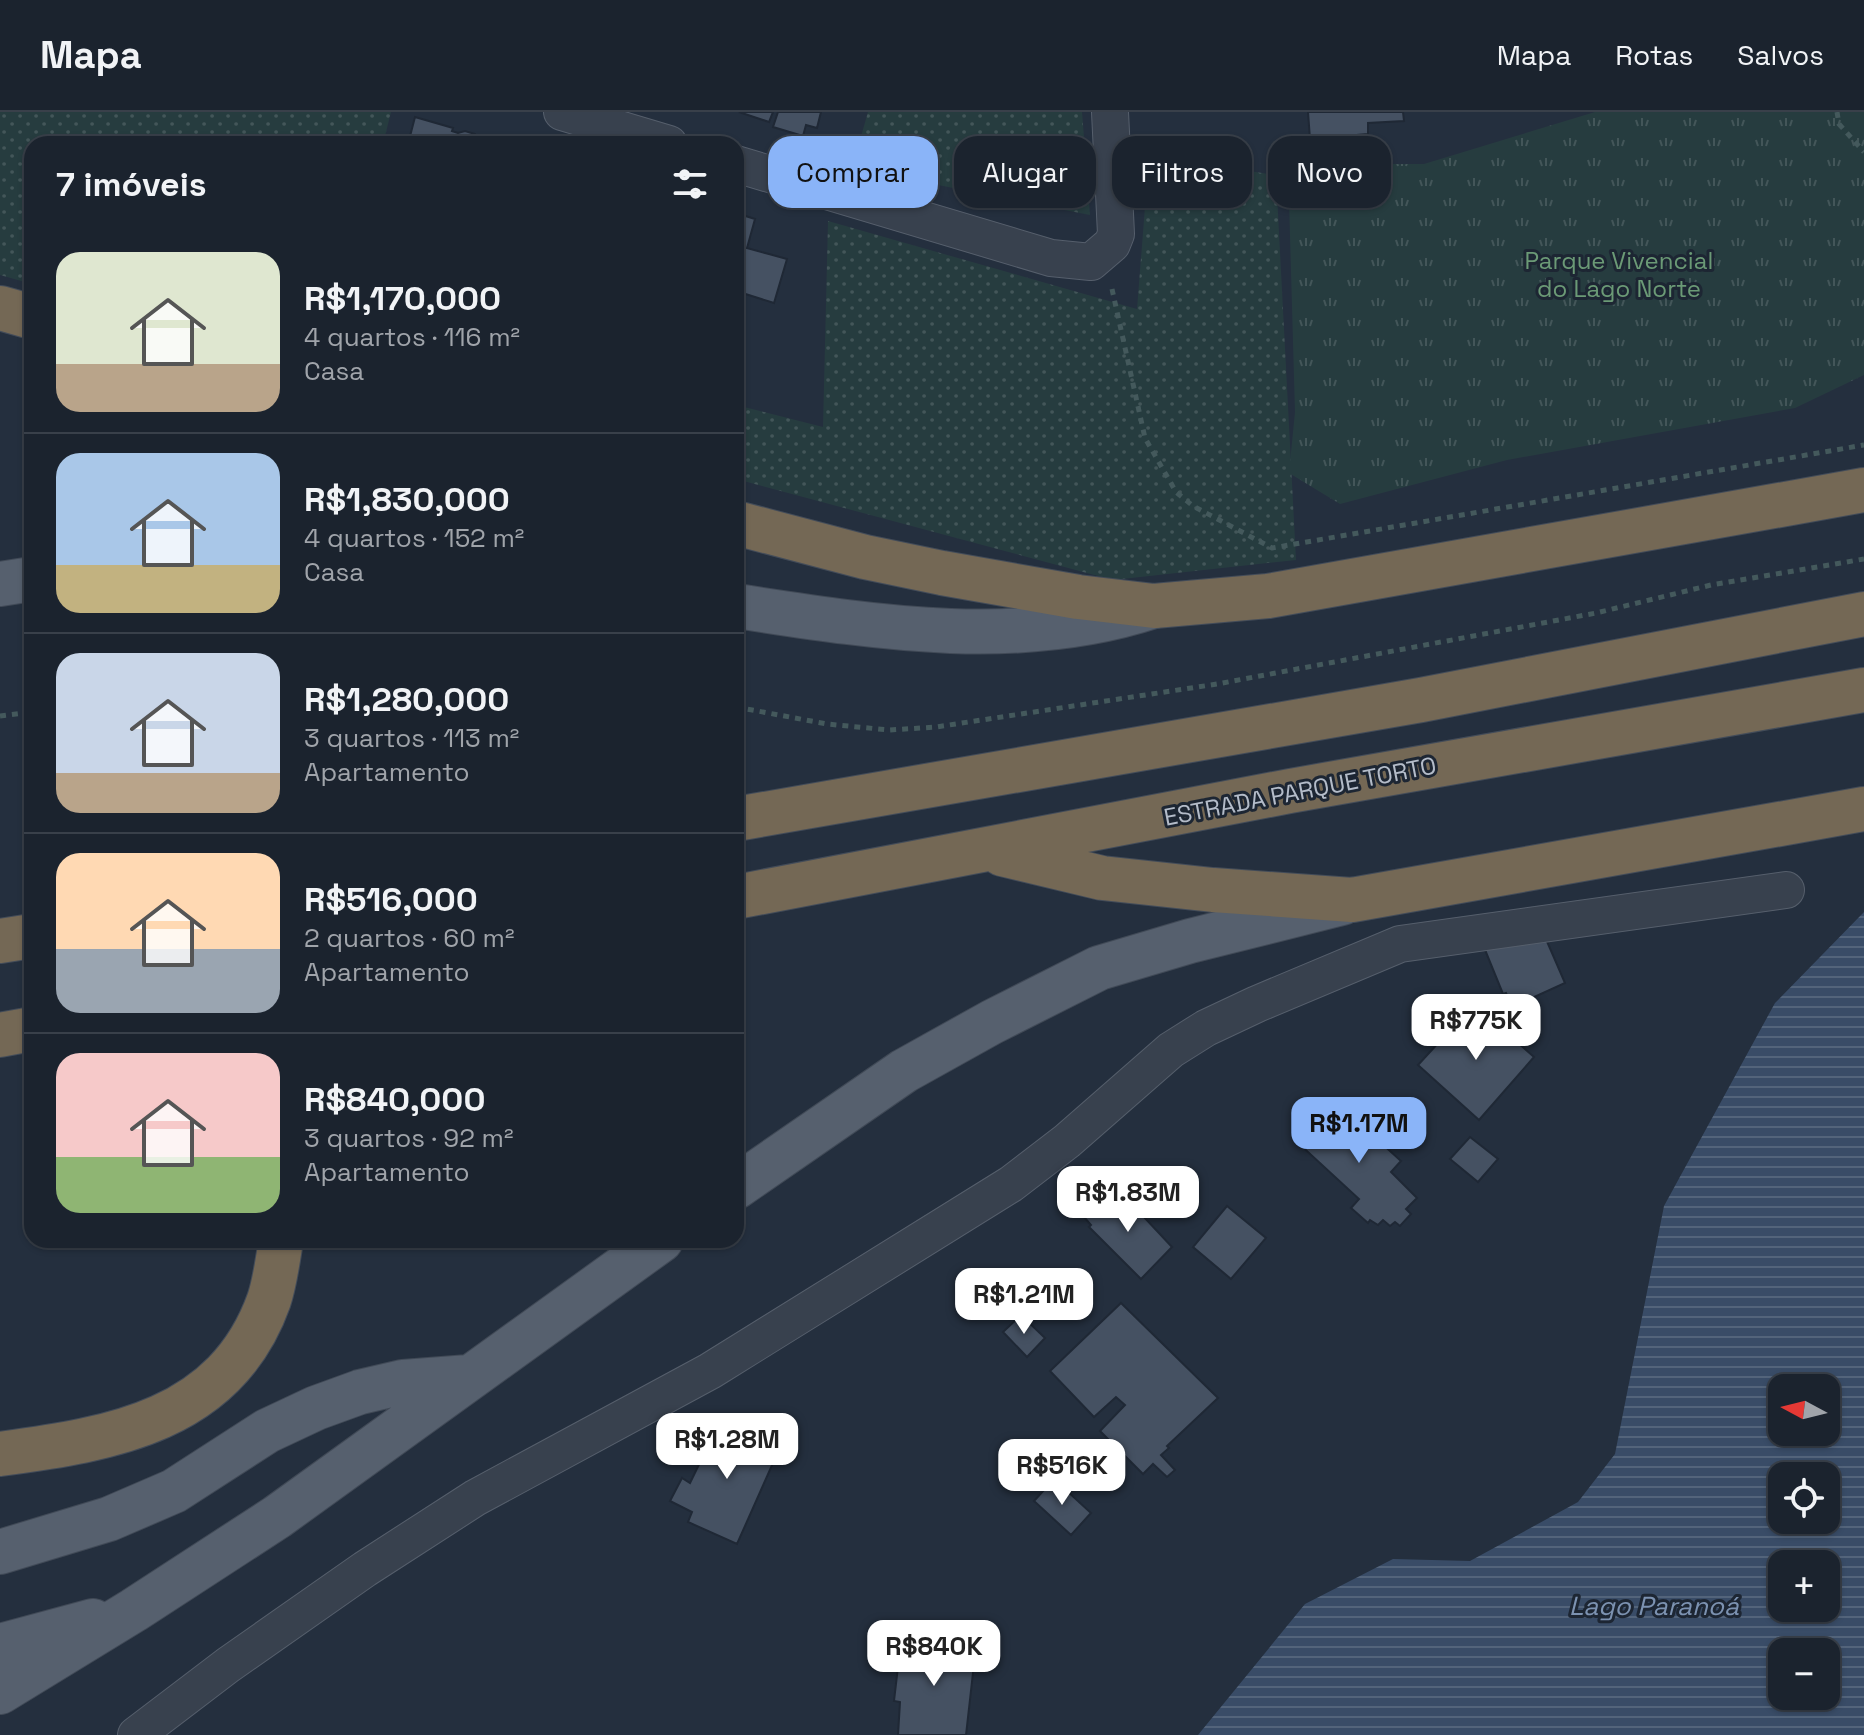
<!DOCTYPE html>
<html lang="pt">
<head>
<meta charset="utf-8">
<style>
  :root { --surface:#1b232e; --page:#242b36; --text:#f1f3f6; --muted:#a0a4aa; --line:#39404a; --accent:#8ab4f8 }
  body { margin:0; font-family:"Space Grotesk",sans-serif; background:var(--page); color:var(--text); height:100vh; display:flex; flex-direction:column; font-size:30px; white-space:nowrap }
  * { box-sizing:border-box; margin:0 }
  p { font-size:26px; color:var(--muted) }
  .icon { flex:none; width:44px; height:44px; fill:none; stroke:currentColor; stroke-width:2; stroke-linecap:round; stroke-linejoin:round }
  .map { position:relative; flex:1; overflow:hidden }
  .details { position:absolute; left:24px; top:24px; width:720px; height:1112px; display:flex; flex-direction:column; background:var(--surface); border-radius:24px; box-shadow:0 2px 6px #0004,0 0 0 2px var(--line) }
  .details>* { flex:none }
  .top-card { position:absolute; left:768px; top:24px; width:760px; height:72px; display:flex; gap:16px }
  .needle { width:52px; rotate:277deg }
  .buttons { position:absolute; left:1768px; top:1262px; display:grid; gap:16px }
  .buttons a { display:grid; place-items:center; width:72px; height:72px; border-radius:16px; background:var(--surface); box-shadow:0 2px 6px #0004,0 0 0 2px var(--line); font-size:40px }
  .price { position:absolute; translate:-50% -68px; padding:0 18px; border-radius:16px; background:#fff; color:#222; font-size:26px; line-height:52px; filter:drop-shadow(0 2px 4px #0008) }
  .price::after { content:''; position:absolute; left:50%; top:48px; width:24px; height:18px; margin-left:-12px; background:inherit; clip-path:polygon(0 0,100% 0,50% 100%) }
  .price.current { background:var(--accent); color:#111 }
  ul { padding:0; list-style:none }
  li { display:flex; align-items:center; gap:24px; height:200px; padding:0 32px }
  li+li { border-top:2px solid var(--line) }
  li span { display:grid; place-items:center; flex:none; width:224px; height:160px; border-radius:24px; color:#555 }
  li>.icon { margin-inline-start:auto }
  span .icon { width:96px; height:96px; fill:#fffc; stroke-width:1 }
  li b { font-size:34px }
  h2 { display:flex; justify-content:space-between; align-items:center; height:96px; padding:0 32px; font-size:34px }
  .pill { padding:0 28px; border-radius:24px; background:var(--surface); box-shadow:0 2px 6px #0004,0 0 0 2px var(--line); font-size:28px; line-height:72px }
  .pill.current { background:var(--accent); color:#111 }
  header { display:flex; align-items:center; gap:48px; box-sizing:border-box; height:112px; padding:0 40px; background:var(--surface); border-bottom:2px solid var(--line) }
  header strong { font-size:38px }
  nav { display:flex; gap:44px; margin-inline-start:auto; font-size:28px }
  .map>svg:first-child { display:block }
  .grass { fill:url(#grass-dots) }
  .park { fill:url(#park-tufts) }
  .water { fill:url(#water-rules); fill-rule:evenodd }
  .building { fill:#455162; stroke:#1f2835; stroke-width:2 }
  .lines { fill:none; stroke-linecap:round; stroke-linejoin:round }
  .minor-casing { stroke:#565f6c; stroke-width:38 }
  .major-casing { stroke:#414a57; stroke-width:46 }
  .highway-casing { stroke:#434c59; stroke-width:46 }
  .path { stroke:#44595c; stroke-width:5; stroke-dasharray:6 6; stroke-linecap:butt }
  .minor { stroke:#38414e; stroke-width:36 }
  .major { stroke:#56606e; stroke-width:44 }
  .highway { stroke:#746855; stroke-width:44 }
  .labels { text-anchor:middle; dominant-baseline:central; stroke-width:6; stroke-linejoin:round; paint-order:stroke }
  .park-label { font-size:24px; fill:#6b9a76; stroke:#1d2633 }
  .street-label { font-size:24px; fill:#b4bcc9; stroke:#1d2633 }
  .water-label { font-size:26px; font-style:italic; fill:#7c92b1; stroke:#1d2633 }
</style>
</head>
<body>
<header>
<strong>Mapa</strong>
<nav><a>Mapa</a><a>Rotas</a><a>Salvos</a></nav>
</header>
<div class="map">
<svg width="1864" height="1623" viewBox="0 0 1864 1623">
  <defs>
    <pattern id="grass-dots" width="8" height="8" patternUnits="userSpaceOnUse" patternTransform="scale(2)"><rect width="8" height="8" fill="#263c3f"/><path d="M2 2h.1M6 6h.1" fill="none" stroke="#435659" stroke-width="1.8" stroke-linecap="round"/></pattern>
    <pattern id="park-tufts" width="24" height="20" patternUnits="userSpaceOnUse" patternTransform="scale(2)"><rect width="24" height="20" fill="#263c3f"/><path d="M3 7l-1-3M5 7V3M7 7l1-3M15 17l-1-3M17 17v-4M19 17l1-3" fill="none" stroke="#435659"/></pattern>
    <pattern id="water-rules" width="6" height="5" patternUnits="userSpaceOnUse" patternTransform="scale(2)"><rect width="6" height="5" fill="#394c67"/><path d="M0 2.5h6" fill="none" stroke="#53647b"/></pattern>
  </defs>
  <rect width="100%" height="100%" fill="#242f3e"/>
  <!-- grass -->
  <path class="grass" d="M0,0h391l-8,32h-351v140l-32,-9z
    M868,0h214l8,103 -238,-47z
    M1149,44l127,19 20,385 -183,20 -377,-101v-74l87,22 5,-206 309,88z"/>
  <!-- park -->
  <path class="park" d="M1595,0h269v263l-69,33 -288,52 -167,44 -51,-31 6,-61 -7,-248h136z"/>
  <!-- water -->
  <path class="water" d="M1864,800v823h-666l107,-131 88,-45 77,2 108,-59 37,-48 49,-248 111,-203zM1782,1276h44v44h-44zM1782,1364h44v44h-44zM1782,1452h44v44h-44zM1782,1540h44v44h-44z"/>
  <!-- building -->
  <path class="building" d="M739,0h34l-4,10z
    M778,0h43l-4,16 -11,-3 -3,11 -30,-9z
    M1308,0h95l1,9 -36,2v11l-58,5z
    M415,5l38,11 -1,3 6,2 7,-2 10,3 4,10h-71z
    M515,24l26,7 1,1h-30z
    M736,101l19,6 -8,29 40,11 -13,44 -38,-12z
    M1536,804l29,67 -53,24 -6,-14 -3,1 -22,-54z
    M1474,892l60,53 -55,63 -61,-55z
    M1334,988l67,61 -10,11 26,26 -11,11 5,5 -11,12 -5,-4 -5,4 -7,-6 -5,5 -8,-5 -2,3 -17,-15 8,-9 -63,-58z
    M1470,1025l28,22 -20,23 -28,-23z
    M1114,1077l13,14 2,-2 43,46 -31,32 -52,-52 2,-2 -7,-8z
    M1227,1094l39,32 -35,41 -38,-32z
    M1121,1191l97,95 -51,48 2,2 -8,7 14,15 -8,7 -14,-13 -10,10 -43,-43 25,-26 -9,-8 -22,20 -44,-46z
    M1021,1203l24,23 -18,19 -24,-25z
    M721,1307l60,26 -44,99 -49,-22 4,-10 -22,-11 12,-23 8,5z
    M1054,1367l37,34 -20,22 -37,-34z
    M919,1528l45,4 -2,10 13,1 -9,80h-68l2,-33 -6,-1 7,-60z"/>
  <g class="lines">
    <defs>
      <path id="minor" d="M562,0l107,32
        M736,52l315,94 40,4 21,-18 4,-10 -6,-122
        M136,1623l92,-70 137,-96 110,-71 235,-127 301,-187 56,-43 104,-91 35,-22 51,-24 143,-60 386,-54"/>
      <path id="major" d="M0,472l32,-5
        M736,494c137,21 284,45 418,0
        M736,1075l168,-116 88,-49 107,-54 91,-27 152,-38
        M0,1440l109,-33 65,-28 93,-60 49,-23 44,-16 43,-10 66,-5
        M0,1534l93,-25
        M0,1580l134,-82 143,-93 384,-277"/>
      <path id="highway" d="M0,196l32,9
        M736,411l129,34 77,16 136,24 76,9 114,-10 596,-106
        M736,707l685,-119 443,-86
        M1002,742l100,24 111,12 139,10 512,-91
        M736,785l554,-106 574,-101
        M0,829l32,-5
        M0,923l32,-6
        M0,1342c112,-15 226,-33 269,-154 6,-18 9,-41 12,-60"/>
    </defs>
    <!-- minor casing -->
    <use href="#minor" class="minor-casing"/>
    <!-- major casing -->
    <use href="#major" class="major-casing"/>
    <!-- highway casing -->
    <use href="#highway" class="highway-casing"/>
    <!-- path -->
    <path class="path" d="M1837,0l2,12 25,28
      M1112,177l33,149 31,54 17,14 79,42 592,-103
      M736,595l91,17 62,6 47,-3 281,-43 379,-71 115,-28 153,-26
      M0,604l32,-4"/>
    <!-- minor -->
    <use href="#minor" class="minor"/>
    <!-- major -->
    <use href="#major" class="major"/>
    <!-- highway -->
    <use href="#highway" class="highway"/>
  </g>
  <g class="labels">
    <!-- park labels -->
    <g class="park-label">
      <text x="1619" y="148">Parque Vivencial<tspan x="1619" dy="28">do Lago Norte</tspan></text>
    </g>
    <!-- street labels -->
    <g class="street-label">
      <text transform="translate(1300 679) rotate(-11)">ESTRADA PARQUE TORTO</text>
    </g>
    <!-- water labels -->
    <g class="water-label">
      <text x="1654" y="1494">Lago Paranoá</text>
    </g>
  </g>
</svg>
<div class="buttons">
<a><svg class="needle" viewBox="-14 -14 28 28"><path d="M0-13l5 13h-10z" fill="#e53935"/><path d="M0 13l5-13h-10z" fill="#a0a4aa"/></svg></a>
<a><svg class="icon" aria-label="locate" viewBox="0 0 24 24"><circle cx="12" cy="12" r="6"/><path d="M12 2v4M12 18v4M2 12h4M18 12h4"/></svg></a>
<a>+</a>
<a>−</a>
</div>
<b class="price" style="left:1476px;top:950px">R$775K</b>
<b class="price current" style="left:1359px;top:1053px">R$1.17M</b>
<b class="price" style="left:1128px;top:1122px">R$1.83M</b>
<b class="price" style="left:1024px;top:1224px">R$1.21M</b>
<b class="price" style="left:727px;top:1369px">R$1.28M</b>
<b class="price" style="left:1062px;top:1395px">R$516K</b>
<b class="price" style="left:934px;top:1576px">R$840K</b>
<div class="top-card">
<a class="pill current">Comprar</a>
<a class="pill">Alugar</a>
<a class="pill">Filtros</a>
<a class="pill">Novo</a>
</div>
<section class="details">
<h2>7 imóveis<svg class="icon" aria-label="filters" viewBox="0 0 24 24"><path d="M4 7h16M4 17h16"/><circle cx="9" cy="7" r="2"/><circle cx="15" cy="17" r="2"/></svg></h2>
<ul>
<li><span style="background:linear-gradient(#dfe7d0 70%,#b9a48a 0)"><svg class="icon" aria-label="home" viewBox="0 0 24 24"><path d="M3 11l9-7 9 7M6 9v11h12V9"/></svg></span><div><b>R$1,170,000</b><p>4 quartos · 116 m²</p><p>Casa</p></div></li>
<li><span style="background:linear-gradient(#a9c7e8 70%,#c2b280 0)"><svg class="icon" aria-label="home" viewBox="0 0 24 24"><path d="M3 11l9-7 9 7M6 9v11h12V9"/></svg></span><div><b>R$1,830,000</b><p>4 quartos · 152 m²</p><p>Casa</p></div></li>
<li><span style="background:linear-gradient(#c9d6e8 75%,#b9a48a 0)"><svg class="icon" aria-label="home" viewBox="0 0 24 24"><path d="M3 11l9-7 9 7M6 9v11h12V9"/></svg></span><div><b>R$1,280,000</b><p>3 quartos · 113 m²</p><p>Apartamento</p></div></li>
<li><span style="background:linear-gradient(#ffd9b3 60%,#9aa5b1 0)"><svg class="icon" aria-label="home" viewBox="0 0 24 24"><path d="M3 11l9-7 9 7M6 9v11h12V9"/></svg></span><div><b>R$516,000</b><p>2 quartos · 60 m²</p><p>Apartamento</p></div></li>
<li><span style="background:linear-gradient(#f6c9c9 65%,#8fb573 0)"><svg class="icon" aria-label="home" viewBox="0 0 24 24"><path d="M3 11l9-7 9 7M6 9v11h12V9"/></svg></span><div><b>R$840,000</b><p>3 quartos · 92 m²</p><p>Apartamento</p></div></li>
</ul>
</section>
</div>
</body>
</html>
